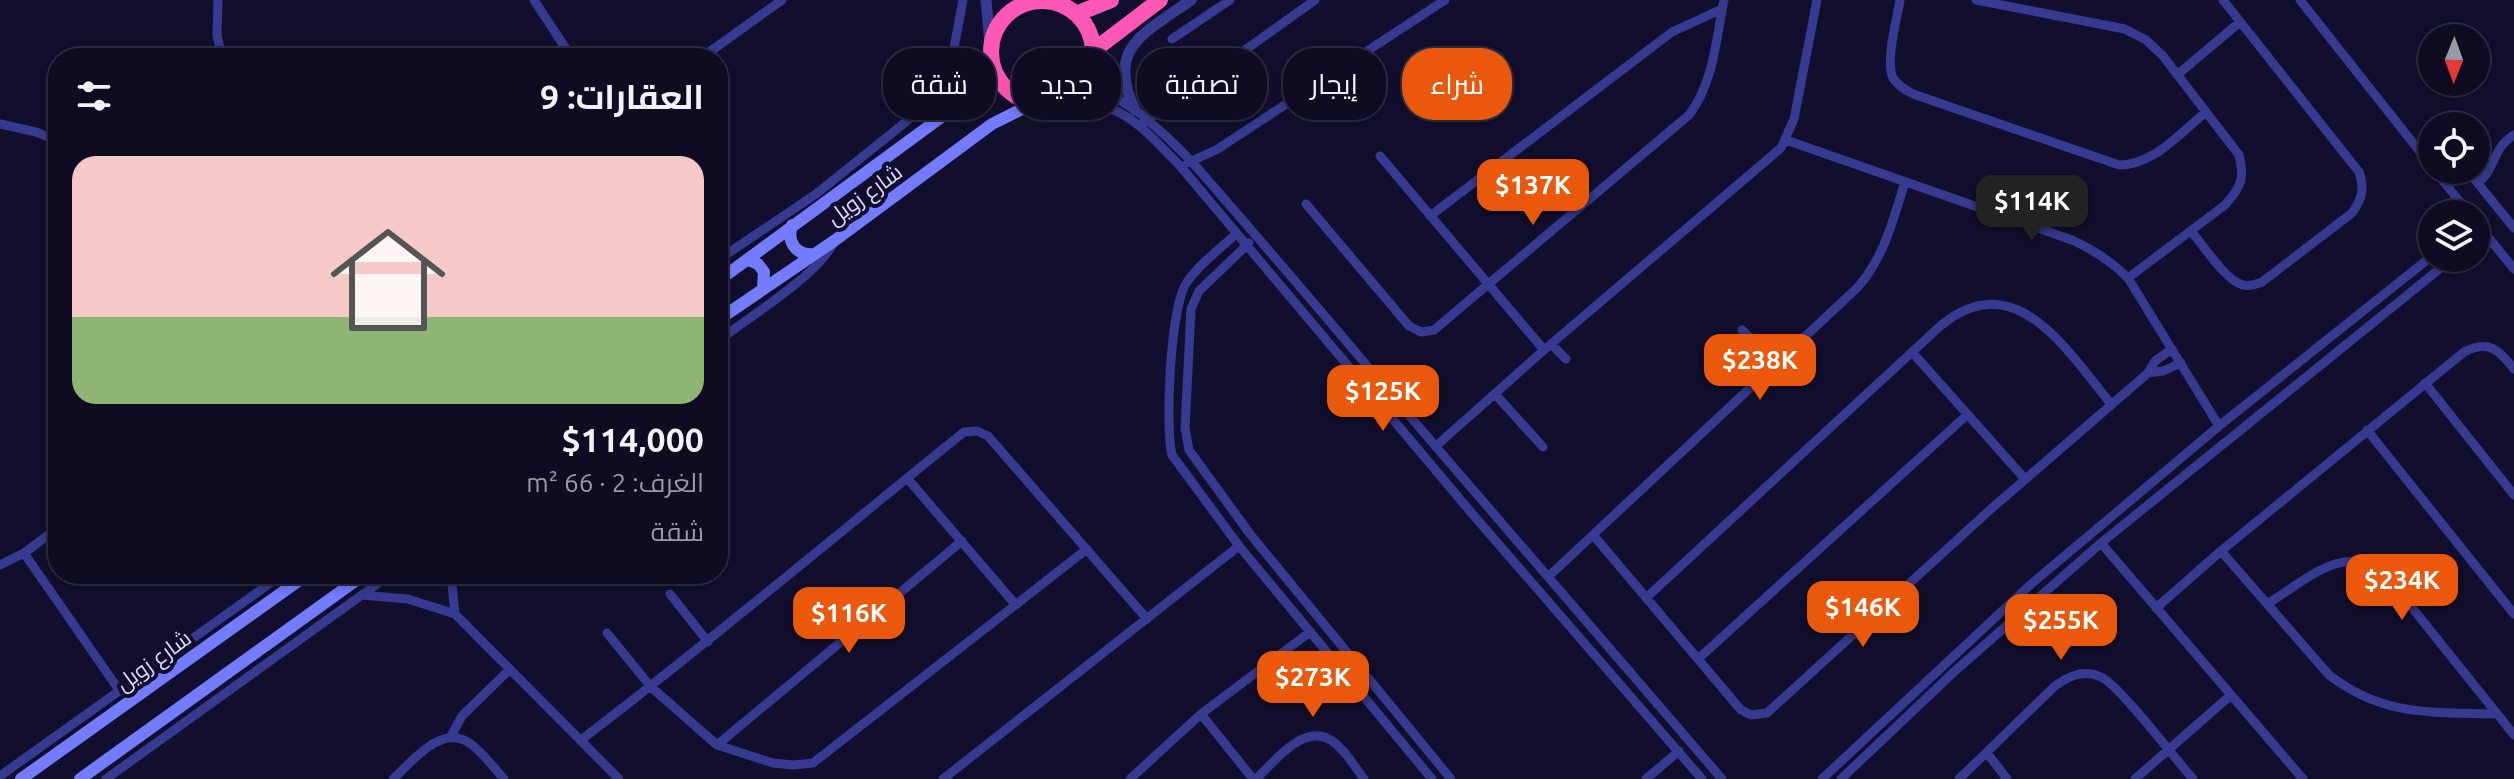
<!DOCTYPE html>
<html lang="ar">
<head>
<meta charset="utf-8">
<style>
  :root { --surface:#0e0b22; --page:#17142a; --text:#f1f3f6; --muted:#9b9ba5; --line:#2e2b40; --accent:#ea580c }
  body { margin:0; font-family:Ubuntu,Cairo,sans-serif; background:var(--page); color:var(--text); direction:rtl; height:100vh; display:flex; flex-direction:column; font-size:30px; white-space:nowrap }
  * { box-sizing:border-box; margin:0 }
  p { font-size:26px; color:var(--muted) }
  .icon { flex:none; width:44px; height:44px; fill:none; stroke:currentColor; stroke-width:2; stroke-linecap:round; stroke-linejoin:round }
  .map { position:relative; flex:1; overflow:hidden; direction:ltr }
  .side { position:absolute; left:48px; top:48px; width:680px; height:536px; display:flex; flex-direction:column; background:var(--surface); border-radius:32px; box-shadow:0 4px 12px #0003,0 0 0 2px var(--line); direction:rtl }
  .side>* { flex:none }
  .hud { position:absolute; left:752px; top:48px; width:760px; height:72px; direction:rtl; display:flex; gap:16px }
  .needle { width:52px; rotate:181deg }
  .controls { position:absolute; left:2418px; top:24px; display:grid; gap:16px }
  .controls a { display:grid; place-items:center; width:72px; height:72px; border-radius:50%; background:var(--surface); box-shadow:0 4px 12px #0003,0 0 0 2px var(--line); font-size:40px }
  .price { position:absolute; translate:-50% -68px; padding:0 18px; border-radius:16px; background:var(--accent); color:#fff; font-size:26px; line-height:52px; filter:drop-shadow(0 2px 4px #0008) }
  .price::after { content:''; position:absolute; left:50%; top:48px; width:24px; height:18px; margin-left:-12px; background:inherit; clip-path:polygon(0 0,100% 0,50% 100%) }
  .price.current { background:#222; color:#fff }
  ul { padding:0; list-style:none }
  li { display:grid; align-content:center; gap:16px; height:424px; padding:0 24px }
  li+li { border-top:2px solid var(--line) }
  li span { display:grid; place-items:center; height:248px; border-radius:24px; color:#555 }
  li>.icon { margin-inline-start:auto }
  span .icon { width:144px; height:144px; fill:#fffc; stroke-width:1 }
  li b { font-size:34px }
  h2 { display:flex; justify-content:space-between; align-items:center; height:96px; padding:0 24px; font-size:34px }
  .tag { padding:0 28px; border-radius:32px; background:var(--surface); box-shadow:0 4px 12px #0003,0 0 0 2px var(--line); font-size:28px; line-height:72px }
  .tag.current { background:var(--accent); color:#fff }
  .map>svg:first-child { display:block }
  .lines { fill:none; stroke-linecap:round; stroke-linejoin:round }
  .minor { stroke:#363b91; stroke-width:9 }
  .tertiary { stroke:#363b91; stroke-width:11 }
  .secondary { stroke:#737cff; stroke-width:12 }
  .motorway { stroke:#ff57b6; stroke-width:16 }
  .labels { text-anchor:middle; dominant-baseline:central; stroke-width:8; stroke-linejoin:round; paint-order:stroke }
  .street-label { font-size:22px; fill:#dddcff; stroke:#120f2e }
</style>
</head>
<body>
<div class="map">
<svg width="2514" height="779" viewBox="0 0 2514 779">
  <rect width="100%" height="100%" fill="#120f2e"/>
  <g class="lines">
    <!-- minor -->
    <path class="minor" d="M218,0l-1,35 5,23
      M534,0l38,58
      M1900,0c-3,19 -15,61 -7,78 5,8 12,12 20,16l206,71c35,0 61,-32 87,-53
      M1976,0l149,29 21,11 17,16 76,99c6,24 2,32 -14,50l-97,73
      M2300,0l132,167
      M1172,39l58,-39
      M701,58l81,-58
      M1092,63c9,35 33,36 57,58 22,19 45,42 64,65 90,103 178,209 268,313 80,93 161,186 241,280
      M2177,75l63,-53
      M1053,101c68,-2 84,21 128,66l288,343 233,269
      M1143,123l172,-123
      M0,124l36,8 22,9
      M1786,140l286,100c22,10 39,21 56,38l91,148
      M1380,156l164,194
      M1187,163l29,-13 229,-150
      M2434,170l36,44
      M2467,170l47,58
      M2478,183c18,-14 14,-35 36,-48
      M1306,204l103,122 12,6 13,-2 255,-215c25,-33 27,-76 35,-115
      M1430,216l242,-184 50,-23
      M2476,222l38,47
      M2191,231c12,14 35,50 52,54 7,2 13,-1 19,-3l90,-69c10,-14 13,-24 7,-41l-136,-172
      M1236,234c-16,15 -37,30 -49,48 -17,24 -22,145 -15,173l67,91 193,233
      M1249,243l-50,48 -8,18 -6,119 4,22 61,84 201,245
      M2476,243h17
      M718,260l98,-66 91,-73 16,-18 31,-55 9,-48
      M1742,330l35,34
      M718,341c28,-22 103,-68 115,-98
      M1551,344l15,15
      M1912,352l113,127
      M2148,373l15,-2 18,-8
      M2425,383l89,112
      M1495,394l48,53
      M2367,430l147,184
      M1436,446l108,-96 237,-202 13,-29 23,-119
      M907,478l108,126
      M1594,536l147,174 10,5 16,-2 224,-204 157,-136 7,-12 17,-12
      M2101,543l202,236
      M2221,551l108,124c55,42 102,37 168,39
      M24,553l95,137
      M0,565l24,-12 34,-25
      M451,574l4,40
      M1549,576l308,-288c27,-30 36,-68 48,-106
      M670,594l38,48
      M362,595l46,4 47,15 164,165
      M1646,598l291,-269c76,-68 129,20 174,75
      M2267,604c37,-22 78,-64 118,-30l129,161
      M2156,608l65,-57 243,-199c25,-13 35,-2 50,17
      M607,633l44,54 66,58 56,18 20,2 20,-2 274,-214
      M1698,659l269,-244
      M1201,714l52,65
      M450,738l12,-22 48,-47
      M581,740c130,-99 255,-205 383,-308l13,-1 11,5 159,183
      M717,745l245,-204
      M1987,753l20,26
      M0,776l283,-202
      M106,779l285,-205
      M393,779c19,-17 47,-54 75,-37 14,9 25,25 36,37
      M943,779l296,-233
      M1130,779l71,-65 109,-82
      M1256,779c19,-18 51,-61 80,-35 11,9 19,23 28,35
      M1646,779l33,-28
      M1822,779l207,-193 190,-160 213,-170
      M1841,779l115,-109 145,-127 352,-285
      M1959,779l96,-93c14,-10 29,-17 46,-9 18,8 75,83 92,102
      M2135,779l96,-84"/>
    <!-- tertiary -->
    <path class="tertiary" d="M986,0l5,53
      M1049,0l2,2
      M1135,110c-30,-63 10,-77 56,-110"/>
    <!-- secondary -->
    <path class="secondary" d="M792,225c-6,18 5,31 23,29
      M748,260l10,4 6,8 -1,16
      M718,281l233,-171 18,-18 23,-30
      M718,320l116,-79 158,-117 44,-22
      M21,779l287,-205
      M80,779l285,-205"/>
    <!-- motorway -->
    <path class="motorway" d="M991 52a51 51 0 1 1 102 0a51 51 0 1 1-102 0Z
      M1076,14l35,-14
      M1093,51l67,-51"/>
  </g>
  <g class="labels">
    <!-- street labels -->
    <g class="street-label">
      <text transform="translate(864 194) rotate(-36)">شارع زويل</text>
      <text transform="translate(153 660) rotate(-36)">شارع زويل</text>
    </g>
  </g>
</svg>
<div class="controls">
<a><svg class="needle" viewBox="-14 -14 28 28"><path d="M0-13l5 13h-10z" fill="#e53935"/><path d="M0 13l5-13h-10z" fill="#9b9ba5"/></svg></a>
<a><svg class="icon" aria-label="locate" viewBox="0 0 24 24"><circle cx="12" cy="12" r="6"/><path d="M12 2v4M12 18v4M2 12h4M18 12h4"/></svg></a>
<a><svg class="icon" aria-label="layers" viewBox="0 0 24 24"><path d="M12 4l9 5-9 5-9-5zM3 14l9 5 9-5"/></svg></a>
</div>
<b class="price" style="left:1533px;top:227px">$137K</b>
<b class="price current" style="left:2032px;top:243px">$114K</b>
<b class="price" style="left:1760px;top:402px">$238K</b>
<b class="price" style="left:1383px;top:433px">$125K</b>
<b class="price" style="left:2402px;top:622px">$234K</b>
<b class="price" style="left:1863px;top:649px">$146K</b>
<b class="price" style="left:849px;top:655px">$116K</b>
<b class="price" style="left:2061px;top:662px">$255K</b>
<b class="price" style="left:1313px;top:719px">$273K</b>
<div class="hud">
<a class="tag current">شراء</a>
<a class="tag">إيجار</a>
<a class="tag">تصفية</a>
<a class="tag">جديد</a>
<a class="tag">شقة</a>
</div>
<section class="side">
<h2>العقارات: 9<svg class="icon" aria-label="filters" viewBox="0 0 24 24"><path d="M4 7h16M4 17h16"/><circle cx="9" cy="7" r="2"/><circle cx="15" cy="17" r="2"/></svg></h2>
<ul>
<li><span style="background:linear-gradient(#f6c9c9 65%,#8fb573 0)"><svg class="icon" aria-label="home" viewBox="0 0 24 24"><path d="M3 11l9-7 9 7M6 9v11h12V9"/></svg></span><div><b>$114,000</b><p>الغرف: 2 · 66 m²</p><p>شقة</p></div></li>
</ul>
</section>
</div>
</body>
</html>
